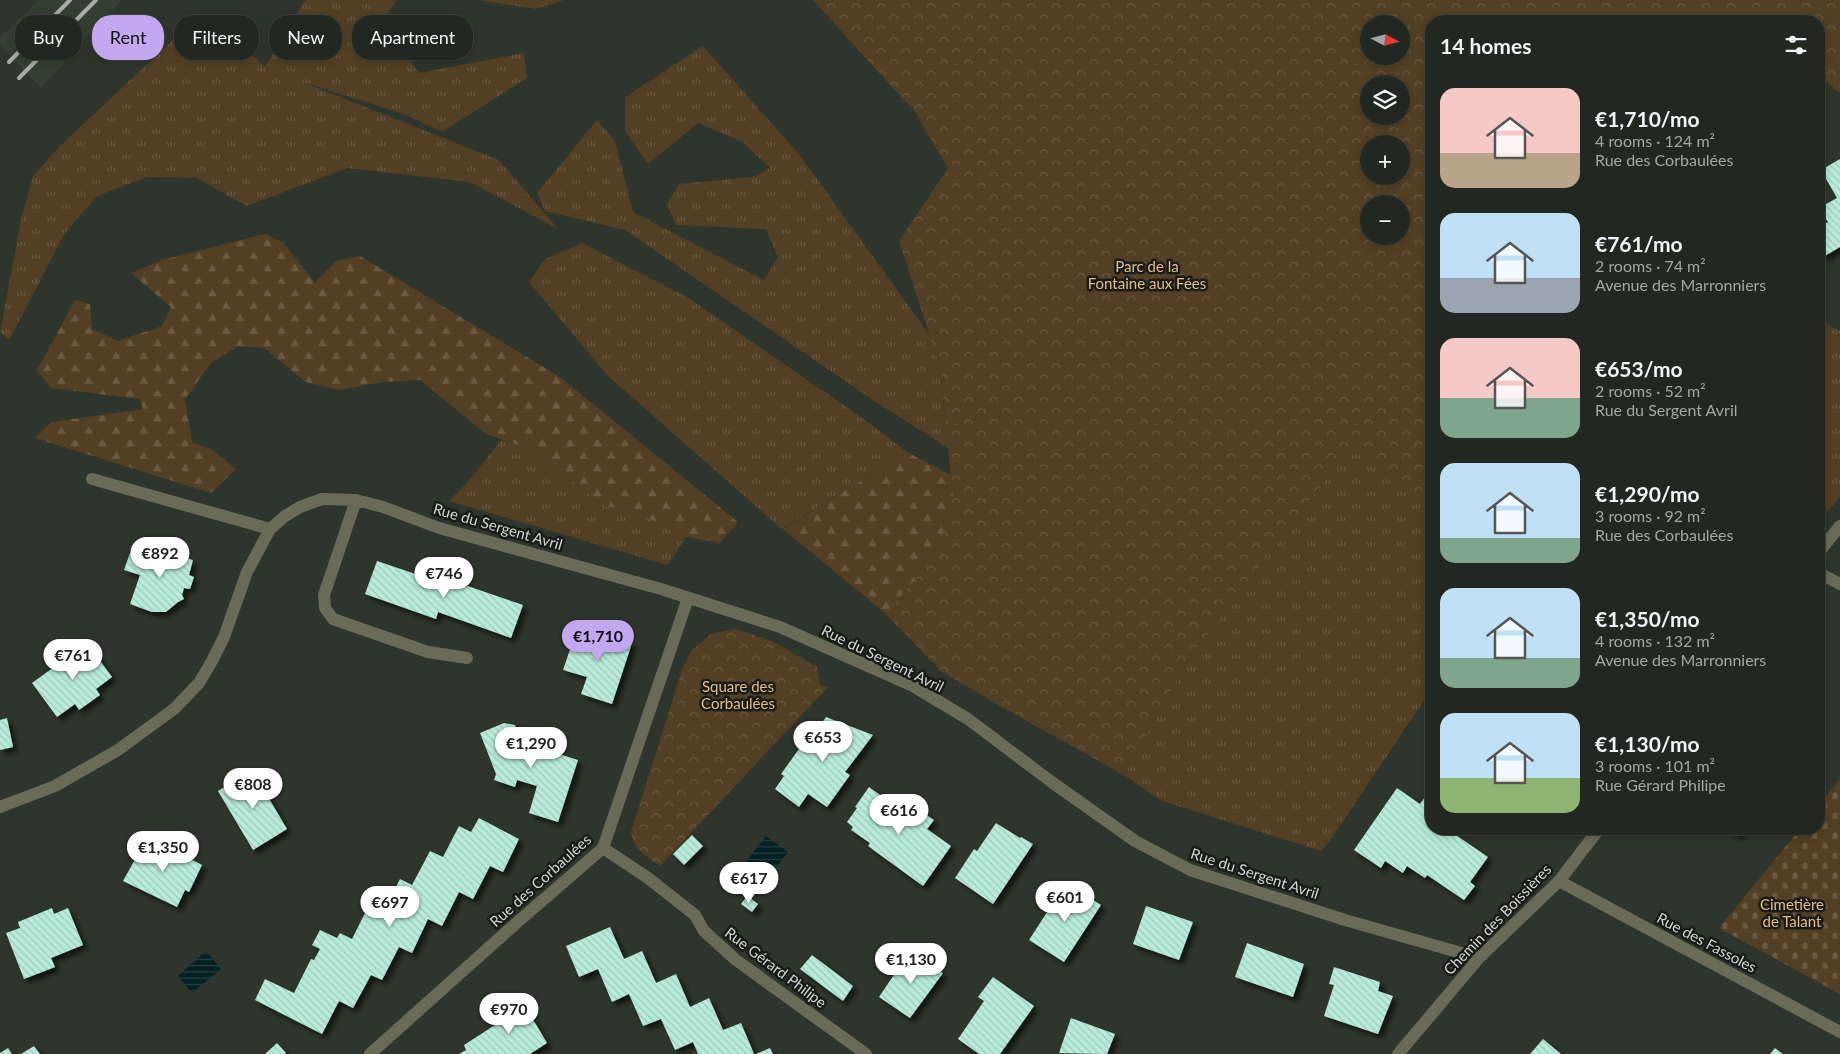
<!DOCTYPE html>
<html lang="en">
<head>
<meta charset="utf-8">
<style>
  :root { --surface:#222821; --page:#2a302a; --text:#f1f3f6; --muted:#a2a6a5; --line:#3f443f; --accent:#c4a7f1 }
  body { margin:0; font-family:Lato,sans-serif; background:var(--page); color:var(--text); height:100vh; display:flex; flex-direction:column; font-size:19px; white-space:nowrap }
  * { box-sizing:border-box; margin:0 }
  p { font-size:16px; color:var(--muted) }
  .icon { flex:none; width:28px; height:28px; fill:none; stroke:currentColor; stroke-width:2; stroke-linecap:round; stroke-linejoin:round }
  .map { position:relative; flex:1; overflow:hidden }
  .panel { position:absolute; left:1425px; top:15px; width:400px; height:820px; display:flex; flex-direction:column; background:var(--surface); border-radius:20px; box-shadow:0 2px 8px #0003,0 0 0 1px var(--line) }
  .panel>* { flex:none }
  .guide { position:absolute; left:15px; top:15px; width:475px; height:45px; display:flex; gap:10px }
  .needle { width:32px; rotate:97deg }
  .buttons { position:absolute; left:1360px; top:15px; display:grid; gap:10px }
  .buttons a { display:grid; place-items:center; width:50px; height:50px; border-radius:50%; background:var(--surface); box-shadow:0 2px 8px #0003,0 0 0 1px var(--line); font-size:25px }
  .price { position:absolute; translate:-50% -42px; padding:0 11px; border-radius:18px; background:#fff; color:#222; font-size:16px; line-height:32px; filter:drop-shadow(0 1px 2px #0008) }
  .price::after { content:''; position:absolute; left:50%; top:30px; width:15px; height:11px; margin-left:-8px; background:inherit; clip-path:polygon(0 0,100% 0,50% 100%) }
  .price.active { background:var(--accent); color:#111 }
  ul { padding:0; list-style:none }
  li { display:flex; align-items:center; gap:15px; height:125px; padding:0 15px }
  li span { display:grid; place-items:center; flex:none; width:140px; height:100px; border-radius:15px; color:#555 }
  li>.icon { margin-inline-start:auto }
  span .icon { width:60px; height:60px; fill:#fffc; stroke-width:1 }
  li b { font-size:21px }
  h2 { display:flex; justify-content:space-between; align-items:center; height:60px; padding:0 15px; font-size:21px }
  .chip { padding:0 18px; border-radius:20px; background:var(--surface); box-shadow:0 2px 8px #0003,0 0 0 1px var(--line); font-size:18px; line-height:45px }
  .chip.active { background:var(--accent); color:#111 }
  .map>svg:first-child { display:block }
  .built { fill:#333f31 }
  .grass { fill:url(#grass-tufts) }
  .forest { fill:url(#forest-firs) }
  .cemetery { fill:url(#cemetery-stones) }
  .park { fill:url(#park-crowns); fill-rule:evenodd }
  .water { fill:url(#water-rules) }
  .building { fill:url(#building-back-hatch); filter:url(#shadow) }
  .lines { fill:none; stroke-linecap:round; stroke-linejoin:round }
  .minor { stroke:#6a6a59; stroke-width:12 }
  .rail { stroke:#a7aca6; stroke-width:4 }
  .labels { text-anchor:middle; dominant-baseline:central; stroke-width:5; stroke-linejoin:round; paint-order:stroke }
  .park-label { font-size:15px; fill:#e5bc83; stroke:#181b17 }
  .street-label { font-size:15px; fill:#d2d6d1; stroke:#181b17 }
</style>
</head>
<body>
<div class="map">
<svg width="1840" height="1054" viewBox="0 0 1840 1054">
  <defs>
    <pattern id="grass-tufts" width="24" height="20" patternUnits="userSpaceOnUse" patternTransform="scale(1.25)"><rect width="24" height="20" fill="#533f23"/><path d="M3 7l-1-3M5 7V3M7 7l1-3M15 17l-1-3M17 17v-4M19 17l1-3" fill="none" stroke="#6b5a42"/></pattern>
    <pattern id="forest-firs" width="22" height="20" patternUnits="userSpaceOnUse" patternTransform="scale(1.25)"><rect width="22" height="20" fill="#533f23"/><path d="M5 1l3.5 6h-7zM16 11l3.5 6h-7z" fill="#6b5a42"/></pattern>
    <pattern id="cemetery-stones" width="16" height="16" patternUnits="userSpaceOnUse" patternTransform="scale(1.25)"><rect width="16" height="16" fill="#533f23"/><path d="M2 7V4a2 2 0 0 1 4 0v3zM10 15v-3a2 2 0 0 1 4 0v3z" fill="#6b5a42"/></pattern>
    <pattern id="park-crowns" width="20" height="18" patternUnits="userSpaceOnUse" patternTransform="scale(1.25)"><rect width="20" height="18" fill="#533f23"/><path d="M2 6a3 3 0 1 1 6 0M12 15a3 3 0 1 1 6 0" fill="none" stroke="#6b5a42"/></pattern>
    <pattern id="water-rules" width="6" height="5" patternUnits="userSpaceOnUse" patternTransform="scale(1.25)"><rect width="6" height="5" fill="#032023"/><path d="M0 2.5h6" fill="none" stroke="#274042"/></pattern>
    <pattern id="building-back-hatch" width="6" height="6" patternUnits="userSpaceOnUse" patternTransform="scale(1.25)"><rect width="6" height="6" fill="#b8ebda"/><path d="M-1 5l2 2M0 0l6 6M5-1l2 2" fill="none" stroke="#a0c9bb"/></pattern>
    <filter id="shadow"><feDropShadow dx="4.5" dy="4.5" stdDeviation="2.5" flood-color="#0009"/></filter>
  </defs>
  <rect width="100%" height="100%" fill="#2e352c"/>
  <!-- built -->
  <path class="built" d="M39,0h83l-81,88 -41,-43v-8z"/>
  <!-- grass -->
  <path class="grass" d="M305,0h92l-15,20 37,53 105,-20 3,25 -85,54 -33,-16 -112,-36 202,80 59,69 -88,-47 -123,-14 -100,38 -50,-28 -50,-1 -50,19 -32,37 -56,107 -9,-8 21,-112 12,-44 26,-29 132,-124 43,16 31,28z
    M476,0h88l-28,9z
    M1426,0h401l13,93 -21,-17v-55h-153l-22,-3 -4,3h-209v669l-102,152 -8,9 -159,-50 -38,-26 62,-112 169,-222 28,23 18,-228v-120z
    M703,46l96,108 132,183 9,30 8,81 -72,-46 -251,-172 -80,-19 -8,-18 60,-73 18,21 18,71 131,68 14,-23 -12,-28 -90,-4 -9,-21 12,-20 73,-7 18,-9 -27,-26 -45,-19 -50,41 -23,-33v-34z
    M582,243l105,54 174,120 46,35 -125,77 -174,-153 -79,-94 16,-23z
    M1819,320l21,11v166l-21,24z
    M501,440l32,11 72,55 32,6 49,25 -18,28 -219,-64 19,-19z"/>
  <!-- forest -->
  <path class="forest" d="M265,234l18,8 32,41 21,-22 24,-5 200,121 178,145 -18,21 -34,-6 -49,-25 -32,-6 -72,-55 -47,-17 -66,-54 -37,2 -44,8 -33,-8 -42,-34 -26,-2 -27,17 -26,36 7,43 21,8 23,19 -25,24 -176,-55 16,-16 92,-13 -4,-10 -88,-11 -14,-18 38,-70 15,4 2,25 26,12 44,-15 9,-19 -40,-34 31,-13z
    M907,452l61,32 59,134 -141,-4 -103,-85z"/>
  <!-- cemetery -->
  <path class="cemetery" d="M1840,779v215l-121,-66 81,-99h19v-24z"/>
  <!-- park -->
  <path class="park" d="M813,0h1027v93l-21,-17v-55h-153l-22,-3 -4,3h-209v372l-4,8 4,5v104l-48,-45 -28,-24 -169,222 -62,112 -122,-68 -61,-36 -55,-57 49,-58 18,-58 -13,-131 -41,-126 49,-73 -33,-56zM1369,24h32v32h-32zM1369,84h32v32h-32zM1369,144h32v32h-32zM1369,204h32v32h-32z
    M736,629l36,12 45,26 3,18 8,2 -168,179c-14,-10 -26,-16 -29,-34l51,-162 10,-20 20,-17z"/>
  <!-- water -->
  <path class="water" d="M766,836l22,16 -32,41 -22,-16z
    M206,951l15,18 -29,24 -14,-17z"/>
  <!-- building -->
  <path class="building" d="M1840,159v88l-17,10 -4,-7v-23l9,-5 -9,-14 18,-10 -16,-28z
    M149,546l44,14 -4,15 5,2 -4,12 -6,-1 -2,7 2,4 -6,3 -12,10h-14l-22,-8 10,-29 -16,-5 6,-17 15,5z
    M377,561l71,24 2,-5 73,25 -12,33 -73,-26 -2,7 -71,-25z
    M583,623l16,5 3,6 30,9 -20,61 -31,-10 6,-17 -24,-7 15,-44z
    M87,643l25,34 -16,12 4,6 -21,15 -4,-6 -18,13 -25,-34z
    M826,717l47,18 -28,37 5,3 -23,32 -19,-13 -9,13 -24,-18 9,-13 -3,-2 23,-32 3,2z
    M7,718l6,29 -13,3v-30z
    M504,723l11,2 6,17 57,18 -20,62 -29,-9 8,-27 -20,-6 -2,7 -21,-7 2,-6 -16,-41z
    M252,770l35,59 -34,21 -35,-59z
    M869,787l37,27 6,-9 22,15 -7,9 24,17 -28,40 -55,-40 2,-3 -19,-13 2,-3 -6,-5 10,-14 -2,-1z
    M1397,788l23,16 7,-10 4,3v32h16l41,28 -18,25 5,4 -11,14 -37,-25 -2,3 -18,-12 -4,7 -18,-12 -4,7 -27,-18z
    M479,818l40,21 -16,33 -13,-6 -17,33 -14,-7 -17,34 -14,-7 -16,34 -13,-6 -17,33 -11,-5 -18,33 -14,-7 -17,33 -67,-34 10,-21 29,14 17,-34 3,1 6,-11 -8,-4 8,-15 17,8 3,-5 12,6 17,-34 14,7 17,-33 12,6 18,-34 13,6 16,-31 12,6z
    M996,823l24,15 1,-1 12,7 -40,60 -38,-26 19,-29 3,2z
    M1729,829h14l-6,7z
    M692,835l11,11 -19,19 -11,-11z
    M153,843l31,15 1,-2 17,9 -13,27 -4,-2 -8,17 -54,-26 20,-36z
    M1069,884l32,21 -37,57 -35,-22 24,-37 3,2z
    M747,896l11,8 -6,8 -11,-8z
    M1146,906l47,16 -14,38 -46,-16z
    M52,908l2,6 14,-6 15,37 -32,13 4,9 -31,12 -18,-46 14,-5 -2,-6z
    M610,927l14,32 18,-8 14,32 20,-9 14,33 19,-9 14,32 18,-7 13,31h-56l-5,-12 -18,8 -14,-31 -18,7 -14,-32 -17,8 -14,-33 -19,8 -13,-31z
    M1247,943l57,21 -11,33 -58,-20z
    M910,951l33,22 -33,45 -31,-21z
    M812,955l41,31 -10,15 -43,-32z
    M1334,967l46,15 -2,9 15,5 -15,38 -54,-18 10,-31 -5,-1z
    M993,977l41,29 -34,48h-21l-21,-15 26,-38 -6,-4z
    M522,1001l25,42 -17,11h-71l7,-4 -2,-5 31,-20 -3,-5z
    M1071,1018l44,16 -8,20 -48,-1z
    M1543,1039l18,15h-31z
    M277,1043l9,10 -2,1h-19z
    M34,1046l6,8h-19z
    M8,1048l4,6h-12v-1z
    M770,1048l3,6h-17z
    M1775,1048l8,6h-13z"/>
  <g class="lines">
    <!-- minor -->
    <path class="minor" d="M92,479l178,50
      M356,500l-32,95 1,13 8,11 95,33 39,6
      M1819,552l21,-26
      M1819,573l21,11
      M0,807l55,-21 63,-36 56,-41 25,-26 13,-22 12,-24 23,-65 23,-43 15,-13 15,-9 22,-8 34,1 27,7 56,21 222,61 119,38 133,59 55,33 85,64 82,58 55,29 155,50 134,38
      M603,848l45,30 47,37 9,16 32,29 130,94
      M1559,881l281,151
      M370,1054l143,-128 90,-78 85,-250
      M1398,1054l81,-96 80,-77 40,-52"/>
    <!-- rail -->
    <path class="rail" d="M9,62l61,-62
      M19,78l77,-78"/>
  </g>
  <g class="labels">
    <!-- park labels -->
    <g class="park-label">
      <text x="1147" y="266">Parc de la<tspan x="1147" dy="17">Fontaine aux Fées</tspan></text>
      <text x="738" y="686">Square des<tspan x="738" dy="17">Corbaulées</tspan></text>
      <text x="1792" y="904">Cimetière<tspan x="1792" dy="17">de Talant</tspan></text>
    </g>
    <!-- street labels -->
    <g class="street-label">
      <text transform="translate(498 526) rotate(16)">Rue du Sergent Avril</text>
      <text transform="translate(883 658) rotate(26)">Rue du Sergent Avril</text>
      <text transform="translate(1255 873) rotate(18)">Rue du Sergent Avril</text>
      <text transform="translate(540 880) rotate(-42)">Rue des Corbaulées</text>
      <text transform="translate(1497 919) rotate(-46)">Chemin des Boissières</text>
      <text transform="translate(1707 942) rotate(28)">Rue des Fassoles</text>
      <text transform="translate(776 967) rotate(37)">Rue Gérard Philipe</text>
    </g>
  </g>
</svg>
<div class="buttons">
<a><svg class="needle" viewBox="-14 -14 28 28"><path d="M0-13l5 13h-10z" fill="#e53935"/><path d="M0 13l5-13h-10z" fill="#a2a6a5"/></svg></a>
<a><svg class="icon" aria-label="layers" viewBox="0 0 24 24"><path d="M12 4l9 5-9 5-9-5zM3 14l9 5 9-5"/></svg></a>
<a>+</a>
<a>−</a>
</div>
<b class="price" style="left:160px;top:579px">€892</b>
<b class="price" style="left:444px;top:599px">€746</b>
<b class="price active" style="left:598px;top:662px">€1,710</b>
<b class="price" style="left:73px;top:681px">€761</b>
<b class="price" style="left:823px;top:763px">€653</b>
<b class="price" style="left:531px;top:769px">€1,290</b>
<b class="price" style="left:253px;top:810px">€808</b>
<b class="price" style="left:899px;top:836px">€616</b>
<b class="price" style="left:163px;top:873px">€1,350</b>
<b class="price" style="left:749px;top:904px">€617</b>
<b class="price" style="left:1065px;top:923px">€601</b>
<b class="price" style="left:390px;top:928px">€697</b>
<b class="price" style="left:911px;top:985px">€1,130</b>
<b class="price" style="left:509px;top:1035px">€970</b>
<div class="guide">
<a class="chip">Buy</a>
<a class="chip active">Rent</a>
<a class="chip">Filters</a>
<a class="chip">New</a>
<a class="chip">Apartment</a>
</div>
<section class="panel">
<h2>14 homes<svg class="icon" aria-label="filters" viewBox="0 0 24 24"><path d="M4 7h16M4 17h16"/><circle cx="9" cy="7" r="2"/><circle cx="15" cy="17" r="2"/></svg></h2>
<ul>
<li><span style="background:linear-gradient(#f6c9c9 65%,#b9a48a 0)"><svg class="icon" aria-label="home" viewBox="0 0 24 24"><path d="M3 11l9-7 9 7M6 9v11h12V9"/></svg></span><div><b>€1,710/mo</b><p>4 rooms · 124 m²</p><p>Rue des Corbaulées</p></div></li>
<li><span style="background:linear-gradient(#bfe0f5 65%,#9aa5b1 0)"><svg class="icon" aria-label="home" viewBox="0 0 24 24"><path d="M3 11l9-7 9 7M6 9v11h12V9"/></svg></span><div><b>€761/mo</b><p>2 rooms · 74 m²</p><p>Avenue des Marronniers</p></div></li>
<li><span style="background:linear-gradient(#f6c9c9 60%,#7fa58c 0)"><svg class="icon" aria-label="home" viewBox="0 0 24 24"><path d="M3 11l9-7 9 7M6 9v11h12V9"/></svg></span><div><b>€653/mo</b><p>2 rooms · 52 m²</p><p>Rue du Sergent Avril</p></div></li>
<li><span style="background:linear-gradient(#bfe0f5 75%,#7fa58c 0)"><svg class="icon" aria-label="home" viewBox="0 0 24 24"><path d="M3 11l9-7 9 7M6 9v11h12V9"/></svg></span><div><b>€1,290/mo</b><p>3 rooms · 92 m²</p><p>Rue des Corbaulées</p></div></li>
<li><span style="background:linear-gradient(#bfe0f5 70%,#7fa58c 0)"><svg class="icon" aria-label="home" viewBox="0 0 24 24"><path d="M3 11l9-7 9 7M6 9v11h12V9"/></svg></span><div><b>€1,350/mo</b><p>4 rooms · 132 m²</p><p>Avenue des Marronniers</p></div></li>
<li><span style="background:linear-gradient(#bfe0f5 65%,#8fb573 0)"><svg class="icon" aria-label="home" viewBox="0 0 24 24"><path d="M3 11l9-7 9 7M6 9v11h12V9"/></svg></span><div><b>€1,130/mo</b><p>3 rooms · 101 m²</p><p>Rue Gérard Philipe</p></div></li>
</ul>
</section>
</div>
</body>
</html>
